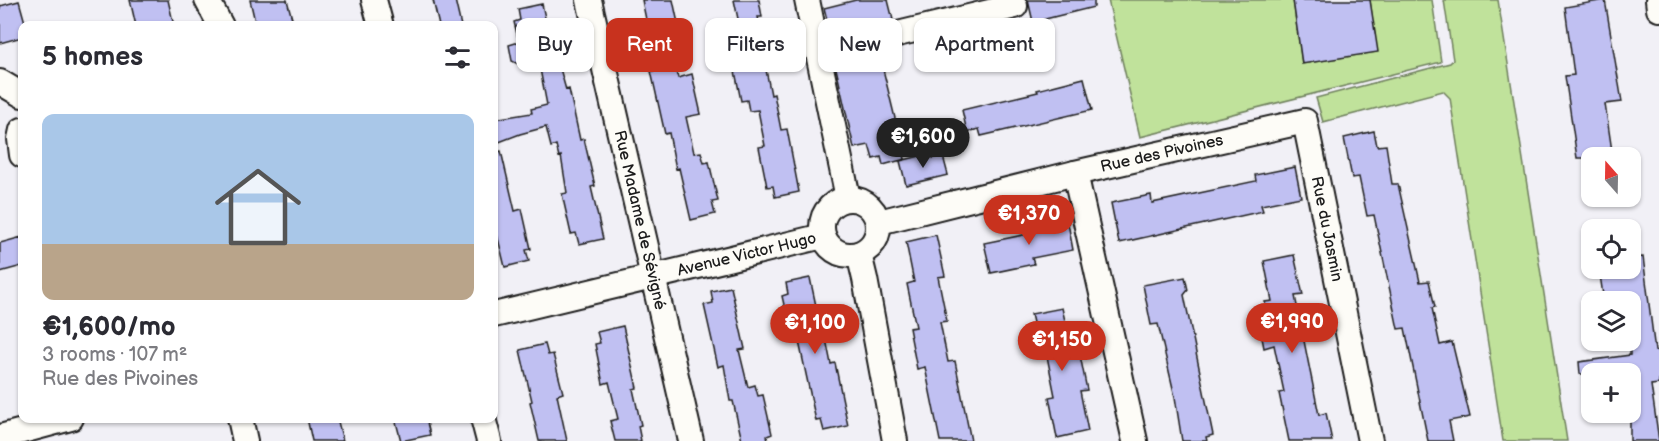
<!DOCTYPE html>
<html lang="en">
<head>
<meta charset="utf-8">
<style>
  :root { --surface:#fff; --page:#f7f7f7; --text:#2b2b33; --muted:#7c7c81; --line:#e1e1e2; --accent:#c8321e }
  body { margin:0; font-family:"Balsamiq Sans",sans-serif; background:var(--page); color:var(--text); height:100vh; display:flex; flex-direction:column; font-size:22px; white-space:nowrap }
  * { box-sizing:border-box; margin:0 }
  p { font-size:20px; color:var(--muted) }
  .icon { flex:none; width:33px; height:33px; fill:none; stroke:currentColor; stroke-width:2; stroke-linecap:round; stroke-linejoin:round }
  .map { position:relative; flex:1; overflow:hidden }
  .panel { position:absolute; left:18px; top:21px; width:480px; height:402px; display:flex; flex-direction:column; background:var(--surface); border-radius:12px; box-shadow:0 2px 4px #0004 }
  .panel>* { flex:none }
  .hud { position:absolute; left:516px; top:18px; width:570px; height:54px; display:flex; gap:12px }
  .needle { width:39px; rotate:340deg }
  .tools { position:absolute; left:1581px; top:147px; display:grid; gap:12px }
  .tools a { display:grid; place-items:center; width:60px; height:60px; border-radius:12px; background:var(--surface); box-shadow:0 2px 4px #0004; font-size:30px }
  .price { position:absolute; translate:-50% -51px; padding:0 14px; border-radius:21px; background:var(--accent); color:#fff; font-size:20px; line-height:39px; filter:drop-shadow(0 2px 3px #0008) }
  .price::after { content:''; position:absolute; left:50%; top:36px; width:18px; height:14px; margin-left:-9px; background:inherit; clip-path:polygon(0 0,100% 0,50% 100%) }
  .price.current { background:#222; color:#fff }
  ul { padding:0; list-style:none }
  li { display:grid; align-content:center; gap:12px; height:318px; padding:0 24px }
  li+li { border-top:2px solid var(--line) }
  li span { display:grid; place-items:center; height:186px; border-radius:12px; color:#555 }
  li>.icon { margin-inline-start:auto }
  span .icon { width:108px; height:108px; fill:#fffc; stroke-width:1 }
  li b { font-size:26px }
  h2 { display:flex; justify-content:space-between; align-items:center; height:72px; padding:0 24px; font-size:26px }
  .pill { padding:0 21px; border-radius:12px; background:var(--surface); box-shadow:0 2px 4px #0004; font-size:21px; line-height:54px }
  .pill.current { background:var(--accent); color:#fff }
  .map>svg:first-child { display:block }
  .green { fill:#c0e29b; stroke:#6e7f5c; stroke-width:1.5 }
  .building { fill:#c0c0f2; stroke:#1c1c1c; stroke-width:1.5 }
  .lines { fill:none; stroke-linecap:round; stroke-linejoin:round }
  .street-casing { stroke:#1c1c1c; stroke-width:28 }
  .street { stroke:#fdfcf7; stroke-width:24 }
  .labels { text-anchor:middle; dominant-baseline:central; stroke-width:6; stroke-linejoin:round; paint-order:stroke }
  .street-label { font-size:16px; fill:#1c1c1c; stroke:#fdfcf7 }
</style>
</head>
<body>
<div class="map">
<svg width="1659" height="441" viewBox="0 0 1659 441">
  <rect width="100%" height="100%" fill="#f1f0f6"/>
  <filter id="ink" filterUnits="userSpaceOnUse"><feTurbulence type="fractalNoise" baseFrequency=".0167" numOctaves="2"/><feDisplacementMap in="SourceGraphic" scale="12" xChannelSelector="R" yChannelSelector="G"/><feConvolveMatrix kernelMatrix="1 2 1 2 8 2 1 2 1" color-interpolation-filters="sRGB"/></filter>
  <g filter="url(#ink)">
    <!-- green -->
    <path class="green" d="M1108,0h185l9,64 75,-12 -7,-52h62l9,62 -301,75z
      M1444,0h54l69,441h-64l-53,-343 -7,-7 -120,31 -7,-24 134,-35 3,-3z"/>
    <!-- building -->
    <path class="building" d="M130,0h38l6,26h-38z
      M250,0h37l7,26h-38z
      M433,0h22l6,26h-22z
      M642,0h31l6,28 -6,1 2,11 -6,2 9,36 14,-4 9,40 -15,3 8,36 7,-1 3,11 5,-1 9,39 -6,1 3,12 -24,6 -12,-52 -3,1 -7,-36 -4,1 -14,-63h3l-8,-36 3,-1z
      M734,0h25l3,17h-4l8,37 -3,1 8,40 3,-1 7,36 6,-1 12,63 -24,5 -2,-11 -6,1 -8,-40 6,-1 -7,-36 -9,1 -2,-11 -6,1 -8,-40 5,-1 -2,-12 8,-1z
      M856,0h32l5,20 -62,15 -7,-27z
      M1028,0h66v7l-61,15z
      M1293,0h77l8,52 -76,12z
      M1605,0l17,102 -17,2 8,54h-36l-12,-82 9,-1 -9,-68z
      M19,1l7,25h-4v11l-22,6v-37z
      M542,4l11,51 3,-1 10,36 3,-1 11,51 4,-1 11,47 -4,1 12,52 -24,5 -3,-11 -5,1 -9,-40 5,-1 -6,-37 -2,1 -3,-12 -5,2 -5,-20 -26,7 -26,10v-25l38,-6 -1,-4 16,-4 -7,-36 -8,2 -2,-6 -6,2 -12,-6 -3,-16 10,-3 -5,-20 6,-2 -2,-11z
      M879,53l26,106 -22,6 -2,-8 -8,2 -4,-14 -15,3 -19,-84z
      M1084,78l8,32 -111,26 -2,-7 -12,3 -5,-22 76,-18 -1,-2z
      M1374,131l3,15 9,-1 6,39h6l22,98 9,-1 6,26 -3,1 8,37 12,-3 18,75 -21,4 4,20h-25l-23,-113 -7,1 -24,-114 -7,1 -8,-39 -7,1 -8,-40z
      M501,151l14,60 7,-2 9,40 -5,1 3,11 -24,6 -11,-45v-70z
      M932,153l1,5 10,-2 5,19 -42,10 -6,-24z
      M1295,167l6,30 -40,8 2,6 -144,32 -8,-40 40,-8 1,8 104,-22 -1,-6z
      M1067,218l6,32 -41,8 2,6 -43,9 -7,-30 44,-9 -2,-7z
      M936,235l9,41 -7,1 9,44 -7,1 8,40 7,-1 16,80h-31l-15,-74 -8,2 -8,-41 7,-1 -9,-43 7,-2 -8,-40z
      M22,237v29l-22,6v-29z
      M1294,255l9,40 -8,1 15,75 9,44 7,-2 6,28h-43l-10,-48 5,-1 -10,-47 -10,3 -4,-21 10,-2 -5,-23 7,-1 -8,-40z
      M1643,257l12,94 4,-1v34l-8,1 8,56h-29v-67h-50l-1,-12 51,-7v-53h-26l-5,-34h31v-10z
      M1185,277l3,13 -4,5 29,140 -7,2 1,4h-25l-7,-44 -17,-73 -7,1 -8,-40z
      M810,278l11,51h3l7,35 4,-1 13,63 -24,5 -3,-11 -5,1 -16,-75 -4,-12 -5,2 -9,-40 6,-2 -2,-11z
      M731,287l14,62 -6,1 9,37 7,-2 3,11 5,-1 9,39 -5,2 1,5h-26l-9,-40h-3l-6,-36 -6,2 -14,-62 9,-2 -2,-12z
      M1062,308l10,43 7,-1 8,40 -7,1 8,40 -31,7 -8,-41 6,-1 -8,-40 -6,2 -10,-44z
      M623,326l14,62 -4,1 8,36 -3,1 3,15h-26l-5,-20 8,-2 -9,-37 -6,2 -8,-40 5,-1 -3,-11z
      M545,344l3,11 5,-1 10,39 -6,2 10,46h-28l-9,-39 2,-1 -12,-51z
      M307,418h30l6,23h-31z
      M395,418h31l4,17 -29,6z"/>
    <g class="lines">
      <defs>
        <g id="street">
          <path d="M207,0l14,26"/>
          <path d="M374,0l7,26"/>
          <path id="s1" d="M589,0l102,441"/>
          <path d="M807,0l41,198"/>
          <path d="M1658,0l1,9"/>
          <path d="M818,53l197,-47"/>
          <path d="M0,82l22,13"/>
          <path d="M22,130l-2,9 2,16"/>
          <path d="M1075,173l60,268"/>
          <circle cx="850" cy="227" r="28"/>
          <path id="s2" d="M879,222l196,-49 230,-52 65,320"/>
          <path d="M859,254l6,25 30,162"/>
          <path id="s3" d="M494,315l329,-79"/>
          <path d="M240,418l5,23"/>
          <path d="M483,418l6,23"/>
          <path d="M0,437l71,-19"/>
        </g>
      </defs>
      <!-- street casing -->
      <use href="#street" class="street-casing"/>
      <!-- street -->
      <use href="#street" class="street"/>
    </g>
  </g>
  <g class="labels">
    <!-- street labels -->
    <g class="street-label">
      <text stroke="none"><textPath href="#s2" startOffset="291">Rue des Pivoines</textPath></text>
      <text stroke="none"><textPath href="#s1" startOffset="226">Rue Madame de Sévigné</textPath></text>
      <text stroke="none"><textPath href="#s2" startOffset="548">Rue du Jasmin</textPath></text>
      <text stroke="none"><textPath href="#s3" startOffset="260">Avenue Victor Hugo</textPath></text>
    </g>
  </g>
</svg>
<div class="tools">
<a><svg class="needle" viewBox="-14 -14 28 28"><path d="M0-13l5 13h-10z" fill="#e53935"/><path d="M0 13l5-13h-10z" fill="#7c7c81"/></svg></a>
<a><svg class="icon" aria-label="locate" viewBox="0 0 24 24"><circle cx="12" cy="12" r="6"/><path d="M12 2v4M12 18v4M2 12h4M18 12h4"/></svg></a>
<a><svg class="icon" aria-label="layers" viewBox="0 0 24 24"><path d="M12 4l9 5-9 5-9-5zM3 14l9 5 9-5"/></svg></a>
<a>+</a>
</div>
<b class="price current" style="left:923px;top:169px">€1,600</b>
<b class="price" style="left:1029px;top:246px">€1,370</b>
<b class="price" style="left:1292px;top:354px">€1,990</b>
<b class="price" style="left:815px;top:355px">€1,100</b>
<b class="price" style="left:1062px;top:372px">€1,150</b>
<div class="hud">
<a class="pill">Buy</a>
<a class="pill current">Rent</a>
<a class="pill">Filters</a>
<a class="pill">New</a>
<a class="pill">Apartment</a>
</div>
<section class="panel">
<h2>5 homes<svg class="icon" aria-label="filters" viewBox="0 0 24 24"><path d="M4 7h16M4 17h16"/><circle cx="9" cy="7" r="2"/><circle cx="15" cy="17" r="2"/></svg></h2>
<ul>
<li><span style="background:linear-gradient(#a9c7e8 70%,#b9a48a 0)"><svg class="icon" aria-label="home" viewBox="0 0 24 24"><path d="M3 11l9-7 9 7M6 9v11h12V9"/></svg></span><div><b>€1,600/mo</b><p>3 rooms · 107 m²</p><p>Rue des Pivoines</p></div></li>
</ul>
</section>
</div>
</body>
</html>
